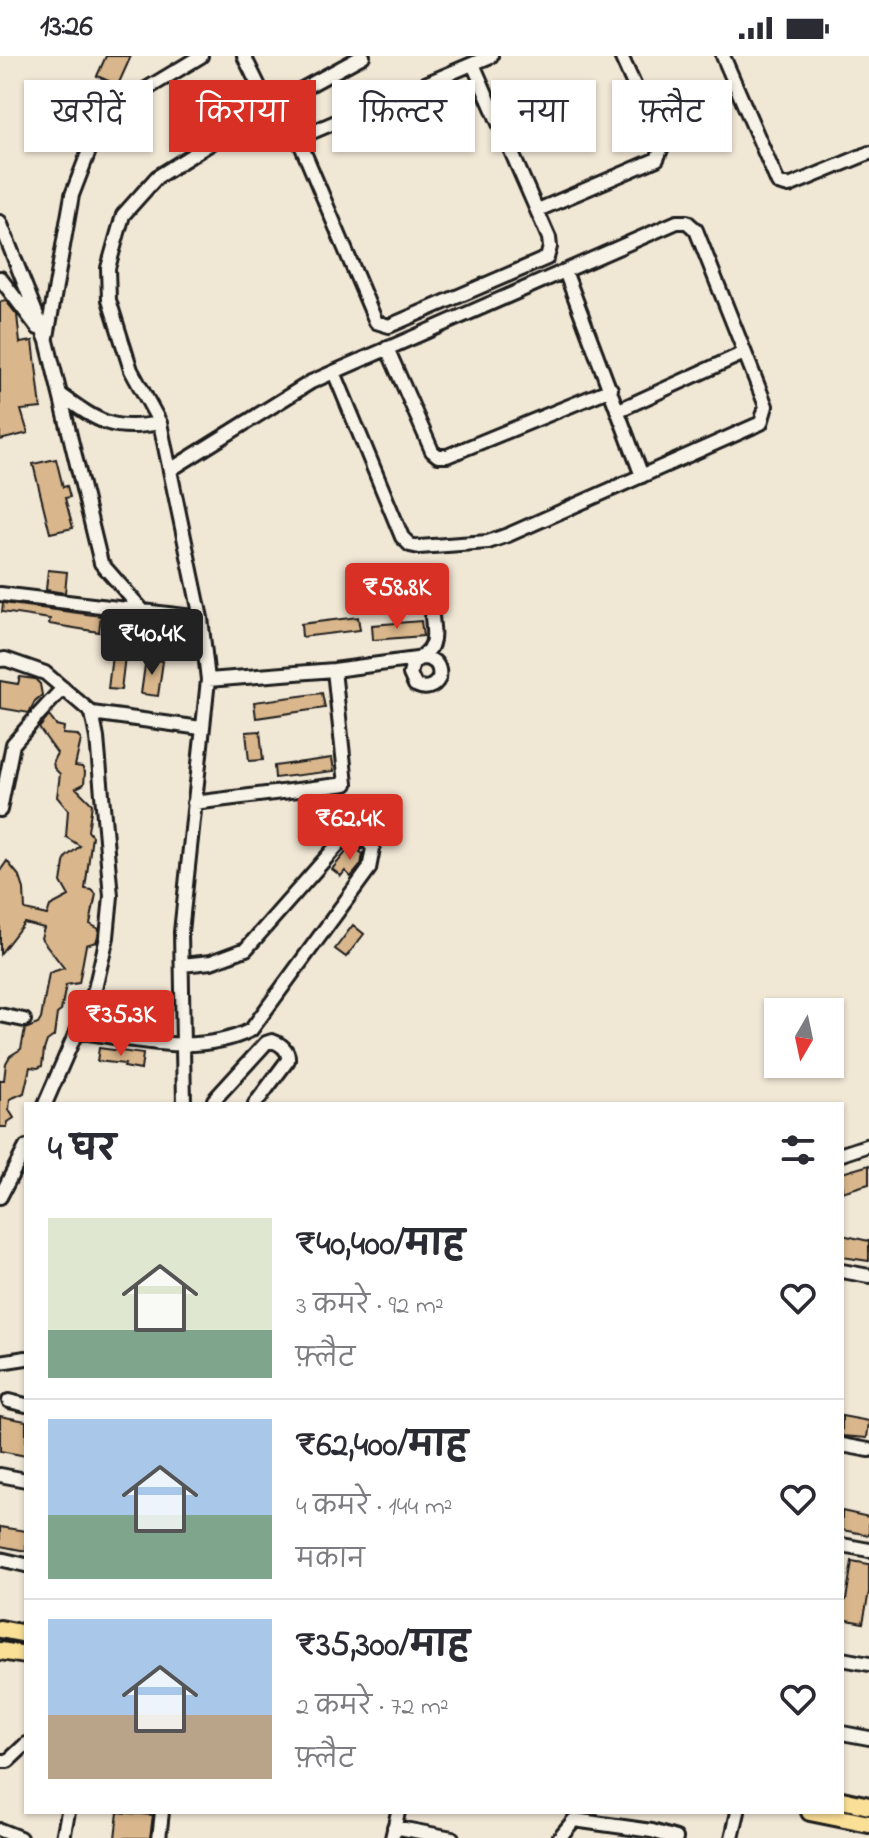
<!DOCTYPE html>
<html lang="hi">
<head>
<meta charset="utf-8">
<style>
  :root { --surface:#fff; --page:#f2f2f3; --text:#2b2b33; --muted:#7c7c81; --line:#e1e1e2; --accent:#d93025 }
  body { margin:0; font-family:"Indie Flower","Playpen Sans Deva",sans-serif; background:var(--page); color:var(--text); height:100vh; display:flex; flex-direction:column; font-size:30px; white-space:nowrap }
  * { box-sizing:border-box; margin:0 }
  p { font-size:26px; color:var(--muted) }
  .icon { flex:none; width:44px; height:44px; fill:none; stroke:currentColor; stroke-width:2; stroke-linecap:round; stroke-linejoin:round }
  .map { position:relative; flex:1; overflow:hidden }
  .panel { position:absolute; left:24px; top:1046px; width:820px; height:712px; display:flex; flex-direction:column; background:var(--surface); border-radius:0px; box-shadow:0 2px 6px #0004 }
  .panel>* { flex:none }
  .top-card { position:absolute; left:24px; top:24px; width:822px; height:72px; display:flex; gap:16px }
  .needle { width:52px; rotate:189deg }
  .tools { position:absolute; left:764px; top:942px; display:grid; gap:16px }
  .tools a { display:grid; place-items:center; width:80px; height:80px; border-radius:0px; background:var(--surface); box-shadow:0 2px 6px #0004; font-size:40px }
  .price { position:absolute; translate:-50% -68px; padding:0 18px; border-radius:8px; background:var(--accent); color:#fff; font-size:26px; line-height:52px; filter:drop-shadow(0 2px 4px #0008) }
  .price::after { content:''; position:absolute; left:50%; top:48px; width:24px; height:18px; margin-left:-12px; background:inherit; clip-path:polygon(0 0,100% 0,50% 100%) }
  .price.selected { background:#222; color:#fff }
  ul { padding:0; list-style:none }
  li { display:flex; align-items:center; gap:24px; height:200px; padding:0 24px }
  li+li { border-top:2px solid var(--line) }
  li span { display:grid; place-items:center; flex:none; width:224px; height:160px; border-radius:0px; color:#555 }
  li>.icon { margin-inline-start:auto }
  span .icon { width:96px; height:96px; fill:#fffc; stroke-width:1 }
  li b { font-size:34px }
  h2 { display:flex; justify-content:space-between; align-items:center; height:96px; padding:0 24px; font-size:34px }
  .tag { padding:0 28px; border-radius:0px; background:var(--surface); box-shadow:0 2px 6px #0004; font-size:28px; line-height:72px }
  .tag.selected { background:var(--accent); color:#fff }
  .status { display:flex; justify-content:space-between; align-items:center; height:56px; padding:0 40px; background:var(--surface); direction:ltr }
  .status svg { height:22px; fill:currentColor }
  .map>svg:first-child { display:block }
  .building { fill:#d9b68b; stroke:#1c1c1c; stroke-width:2 }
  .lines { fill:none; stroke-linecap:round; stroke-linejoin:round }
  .minor-casing { stroke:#1c1c1c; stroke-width:18 }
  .major-casing { stroke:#1c1c1c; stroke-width:22 }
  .minor { stroke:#f7f3e8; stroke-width:12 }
  .major { stroke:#fadf96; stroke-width:16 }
</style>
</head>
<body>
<div class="status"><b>13:26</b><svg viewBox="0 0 49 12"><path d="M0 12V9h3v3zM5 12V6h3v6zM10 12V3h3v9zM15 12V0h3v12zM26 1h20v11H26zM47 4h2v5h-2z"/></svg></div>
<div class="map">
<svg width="869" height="1782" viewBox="0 0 869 1782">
  <rect width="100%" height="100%" fill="#f1e7d5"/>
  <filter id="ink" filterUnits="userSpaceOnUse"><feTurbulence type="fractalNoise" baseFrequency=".0125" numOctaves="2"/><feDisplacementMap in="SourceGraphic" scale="16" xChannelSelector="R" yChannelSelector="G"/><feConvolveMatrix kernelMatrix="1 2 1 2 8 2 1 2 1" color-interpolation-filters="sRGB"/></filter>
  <g filter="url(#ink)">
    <!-- building -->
    <path class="building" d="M106,0h25l-13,29 -21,-9z
      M6,245l11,14 3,28 13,-2 8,67 -20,2 7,23 -28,7v-138z
      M56,403l7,28 4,-1 3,11 -5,1 8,30 -23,5 -17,-69z
      M48,514l19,2 -2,21 -19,-3z
      M417,523l1,13 -41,4 -2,-13z
      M3,547l98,13 -2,16 -50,-8 1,-5 -48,-7z
      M358,561l2,13 -58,7 -1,-13z
      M421,565l2,15 -50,4 -1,-15z
      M112,599l13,1 -4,34 -13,-1z
      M146,602l17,3 -5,35 -17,-2z
      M20,621l15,2 5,5 2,11 -7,6 -6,12 -29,-5v-27l18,3z
      M322,637l3,15 -69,10 -2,-16z
      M49,660l7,9 8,2 -1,7 14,1 4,5 -6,26 7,1 3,5 -1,12 -8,4 16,16 -4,27 4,5 -7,53 7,1 4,4 -6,30 9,5 -1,7 -2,6 -10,3 -7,38 -13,2 -5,26 -4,3 -3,22 -7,5 -3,9 -2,16 -4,2 -8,-1 -6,26 -14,6 -1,11 5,8 -6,4 -1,5h-7v-47h4l2,-17 4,-7 11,-7 4,-20 13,-5 3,-5 8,-46 15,-5 -23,-30 3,-10 -20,-5 -24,31v-83l7,-10 13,16 4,12 1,21 22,5 3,-9 19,-10 -8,-14 3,-19 2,-6 14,-11 -14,-9 2,-27 -11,-13 3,-23 -6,-6 -1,-7 4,-8 -18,-25z
      M260,675l3,29 -14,1 -3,-29z
      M332,702l2,13 -59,7 -1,-12z
      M357,789l5,4 -2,3 3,2 -2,11 -10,12 -6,-6 -4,5 -9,-7 19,-23z
      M353,869l11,9 -18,23 -11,-8z
      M99,992l44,6 -2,16 -17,-3 1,-3 -28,-3z
      M869,1109v19l-27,8v-19z
      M842,1179l27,6v20l-27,-4z
      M0,1360l26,5v35l-26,-5z
      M842,1360l27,5 -2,17 -25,-2z
      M842,1455l27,6v18l-27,-5z
      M0,1471l26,4v20l-26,-5z
      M852,1505l17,3v28l-6,31 -21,-4v-20l4,1z
      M118,1756l35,3 -3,23h-35z"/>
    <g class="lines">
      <defs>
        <path id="minor" d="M244,0l25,51
          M723,0l55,127 11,3 80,-33
          M282,44l94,222 13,4 158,-68 3,-11 -1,-9 -76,-174
          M298,82l193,-82
          M538,154l119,-51 5,-12 -41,-91
          M0,166l47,119 54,222 42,48 58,7
          M565,215l77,205
          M0,222l38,50
          M47,281l25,-142 20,-52 41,-46 68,-41
          M387,292l45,103 6,5h9l164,-67
          M61,339c38,27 51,37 99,28
          M619,354l125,-57
          M170,414l141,-88 366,-160h10l9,8 70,176 -5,17 -253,112 -20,7 -69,5 -9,-2 -8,-8 -68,-165
          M0,538l143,17
          M0,604l5,-1 40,14 47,40 5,25 14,158 -4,41 -12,52 -50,115
          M208,624l126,-10 90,-12c11,1 17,8 15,20 -5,10 -14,12 -24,7l-5,-11 3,-11c22,-15 22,-19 19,-46
          M92,657l109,15
          M38,659l25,-27
          M194,747l152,-19 -12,-114
          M0,754l13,-66 21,-24
          M0,959l24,5
          M76,975c58,8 121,26 175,-1l118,-161 4,-21c-8,-12 -18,-16 -31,-8l-96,109 -35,13 -29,3
          M184,1048l-3,-172 27,-252 -7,-62 -41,-195 -29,-53 -22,-70 -1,-32 15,-53 34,-38 112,-70 94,-51
          M213,1048l1,-4 52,-57 6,-2c9,3 17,9 16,19l-33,44
          M842,1098l27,-9
          M0,1141l26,-50
          M842,1215l27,5
          M0,1306l26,-4
          M9,1345l17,4
          M842,1389l27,5
          M0,1419l26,5
          M842,1489l27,5
          M0,1503l26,6
          M842,1603l27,5
          M842,1677l27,5
          M0,1705h8l18,-17
          M394,1771l58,11
          M0,1774l20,8
          M63,1782l5,-26
          M159,1782l3,-26
          M392,1782l6,-26
          M559,1782l15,-18 78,11 24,7
          M732,1782l6,-26"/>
        <path id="major" d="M0,1573l26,5
          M0,1595l26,4
          M842,1744l27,6
          M810,1756l59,12"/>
      </defs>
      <!-- minor casing -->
      <use href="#minor" class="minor-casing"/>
      <!-- major casing -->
      <use href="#major" class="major-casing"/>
      <!-- minor -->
      <use href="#minor" class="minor"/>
      <!-- major -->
      <use href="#major" class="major"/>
    </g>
  </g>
</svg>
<div class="tools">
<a><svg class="needle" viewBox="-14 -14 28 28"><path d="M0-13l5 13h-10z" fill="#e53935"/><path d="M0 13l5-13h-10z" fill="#7c7c81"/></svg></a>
</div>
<b class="price" style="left:397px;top:575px">₹58.8K</b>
<b class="price selected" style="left:152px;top:621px">₹40.4K</b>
<b class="price" style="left:350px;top:806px">₹62.4K</b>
<b class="price" style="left:121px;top:1002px">₹35.3K</b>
<div class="top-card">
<a class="tag">खरीदें</a>
<a class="tag selected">किराया</a>
<a class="tag">फ़िल्टर</a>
<a class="tag">नया</a>
<a class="tag">फ़्लैट</a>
</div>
<section class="panel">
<h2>4 घर<svg class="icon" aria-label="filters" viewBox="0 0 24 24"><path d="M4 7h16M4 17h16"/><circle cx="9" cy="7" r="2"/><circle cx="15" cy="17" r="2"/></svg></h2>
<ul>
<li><span style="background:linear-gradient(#dfe7d0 70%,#7fa58c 0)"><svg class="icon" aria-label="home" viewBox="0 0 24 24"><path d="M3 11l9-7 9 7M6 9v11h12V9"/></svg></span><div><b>₹40,400/माह</b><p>3 कमरे · 92 m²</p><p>फ़्लैट</p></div><svg class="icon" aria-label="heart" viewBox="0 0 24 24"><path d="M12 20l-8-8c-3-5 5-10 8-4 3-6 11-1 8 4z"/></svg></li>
<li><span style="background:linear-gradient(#a9c7e8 60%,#7fa58c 0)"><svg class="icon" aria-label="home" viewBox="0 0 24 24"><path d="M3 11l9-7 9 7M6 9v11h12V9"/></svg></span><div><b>₹62,400/माह</b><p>4 कमरे · 144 m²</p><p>मकान</p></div><svg class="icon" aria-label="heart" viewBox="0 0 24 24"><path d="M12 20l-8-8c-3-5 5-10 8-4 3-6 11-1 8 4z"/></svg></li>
<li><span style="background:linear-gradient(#a9c7e8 60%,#b9a48a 0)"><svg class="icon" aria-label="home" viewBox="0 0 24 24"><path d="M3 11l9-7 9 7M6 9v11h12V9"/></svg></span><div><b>₹35,300/माह</b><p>2 कमरे · 72 m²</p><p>फ़्लैट</p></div><svg class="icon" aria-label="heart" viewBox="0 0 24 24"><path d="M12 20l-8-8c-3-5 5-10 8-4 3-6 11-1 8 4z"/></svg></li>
</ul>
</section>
</div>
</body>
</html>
